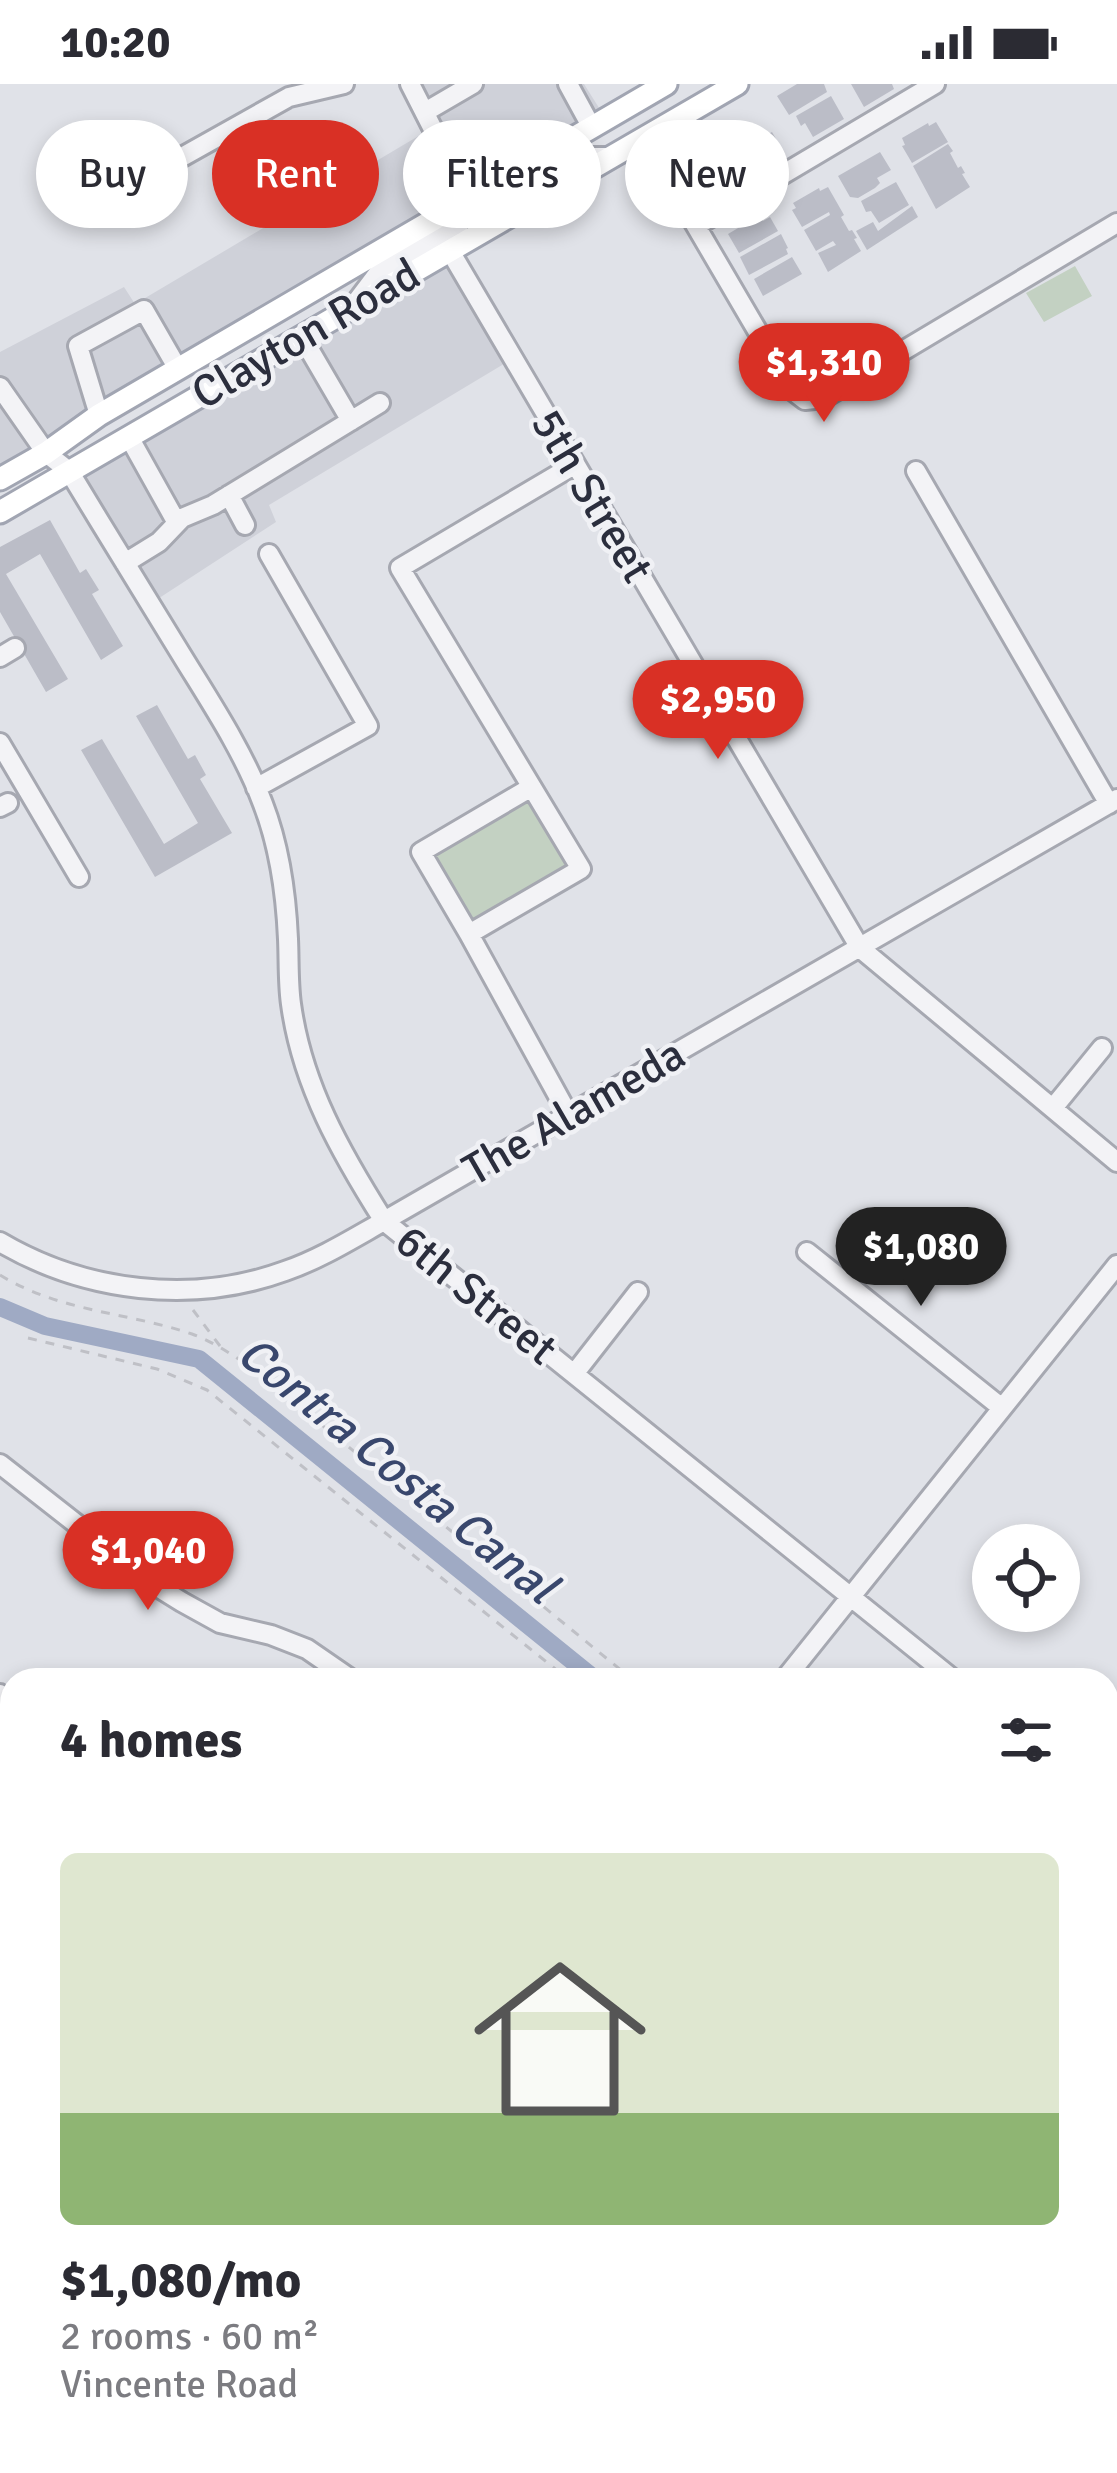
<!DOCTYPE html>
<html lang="en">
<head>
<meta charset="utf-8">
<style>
  :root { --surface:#fff; --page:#f2f2f3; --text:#2b2b33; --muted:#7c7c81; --line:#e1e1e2; --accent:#d93025 }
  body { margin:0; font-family:Signika,sans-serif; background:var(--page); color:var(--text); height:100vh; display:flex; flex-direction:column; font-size:45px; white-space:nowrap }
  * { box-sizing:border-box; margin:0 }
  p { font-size:39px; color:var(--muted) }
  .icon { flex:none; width:66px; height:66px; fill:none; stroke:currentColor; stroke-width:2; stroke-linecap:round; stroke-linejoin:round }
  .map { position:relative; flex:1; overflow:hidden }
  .side { position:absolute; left:0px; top:1584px; width:1119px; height:807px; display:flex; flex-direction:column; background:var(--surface); border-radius:36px 36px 0 0; box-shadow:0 6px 18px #0003 }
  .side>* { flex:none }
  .hud { position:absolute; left:36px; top:36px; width:1047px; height:108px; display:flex; gap:24px }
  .fabs { position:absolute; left:972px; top:1440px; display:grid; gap:24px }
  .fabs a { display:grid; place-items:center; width:108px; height:108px; border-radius:50%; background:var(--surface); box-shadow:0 6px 18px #0003; font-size:60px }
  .price { position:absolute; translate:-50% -102px; padding:0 27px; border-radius:42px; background:var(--accent); color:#fff; font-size:39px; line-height:78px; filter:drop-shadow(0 3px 6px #0008) }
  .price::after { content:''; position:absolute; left:50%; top:72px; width:36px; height:27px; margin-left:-18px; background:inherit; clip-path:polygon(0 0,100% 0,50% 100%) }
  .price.active { background:#222; color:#fff }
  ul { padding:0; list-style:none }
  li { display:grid; align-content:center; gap:24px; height:636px; padding:0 60px }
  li+li { border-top:3px solid var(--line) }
  li span { display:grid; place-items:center; height:372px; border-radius:18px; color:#555 }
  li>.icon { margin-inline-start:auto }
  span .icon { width:216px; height:216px; fill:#fffc; stroke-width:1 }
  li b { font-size:51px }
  h2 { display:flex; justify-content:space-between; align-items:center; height:144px; padding:0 60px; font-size:51px }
  .chip { padding:0 42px; border-radius:54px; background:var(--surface); box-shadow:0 6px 18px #0003; font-size:42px; line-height:108px }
  .chip.active { background:var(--accent); color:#fff }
  .status { display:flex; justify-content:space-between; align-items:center; height:84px; padding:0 60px; background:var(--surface); direction:ltr }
  .status svg { height:33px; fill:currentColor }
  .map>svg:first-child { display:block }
  .built { fill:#cfd1d9 }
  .green { fill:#c3d1c2 }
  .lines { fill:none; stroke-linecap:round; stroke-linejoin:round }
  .canal { stroke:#9faac4; stroke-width:18 }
  .building { fill:#bbbdc7 }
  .minor-casing { stroke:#a6a8b1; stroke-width:24 }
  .major-casing { stroke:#a1a5b2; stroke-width:27 }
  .path { stroke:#bfc0c6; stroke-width:3; stroke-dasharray:9 9; stroke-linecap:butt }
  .minor { stroke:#f3f3f6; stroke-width:18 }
  .major { stroke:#fff; stroke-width:21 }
  .labels { text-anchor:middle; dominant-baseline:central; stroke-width:9; stroke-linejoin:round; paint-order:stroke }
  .street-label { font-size:45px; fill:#2b2e3d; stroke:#f0f1f5 }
  .water-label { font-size:48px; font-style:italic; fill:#39476d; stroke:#f0f1f5 }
</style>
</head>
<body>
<div class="status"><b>10:20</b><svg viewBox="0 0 49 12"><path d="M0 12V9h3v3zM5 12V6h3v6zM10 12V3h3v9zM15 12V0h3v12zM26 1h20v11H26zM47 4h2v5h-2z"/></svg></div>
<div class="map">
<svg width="1117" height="2389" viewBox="0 0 1117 2389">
  <rect width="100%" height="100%" fill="#e0e2e8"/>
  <!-- built -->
  <path class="built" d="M422,0h162l22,35 -606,360v-127l124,-65 11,17 297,-176 -19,-38z
    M450,167l62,108 -243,146 7,17 -126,82 -81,-133z"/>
  <!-- green -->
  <path class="green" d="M1075,182l17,30 -48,26 -18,-29z
    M530,704l51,81 -112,65 -48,-82z"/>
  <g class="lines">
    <!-- canal -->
    <path class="canal" d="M0,1223l45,19 154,33 397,321
      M1107,2063l10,8"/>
  </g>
  <!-- building -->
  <path class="building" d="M797,0h27l3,8 -38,23 -12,-19z
    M851,0h41l2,5 -30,18z
    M831,12l13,23 -31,18 -8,-14 -4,3 -5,-10z
    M936,38l12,20 -36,21 -10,-17 3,-1 -3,-7 26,-15 1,3z
    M772,48l11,19 -7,5 2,3 -27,14 -2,-5 -5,3 -10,-18z
    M702,60l20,36 -20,12 -4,-7 -3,2 -13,-26 5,-3 -2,-5 5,-4z
    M948,60l5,7 -3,2 8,15 3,-2 4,7 -3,1 8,13 -34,22 -23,-43z
    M880,68l11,18 -14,8 3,5 -5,5 -17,10 -8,-1 -12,-21z
    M896,98l13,23 -30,18 -8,-12 -5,1 -5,-11z
    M828,103l16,28 -3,2 8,14 3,-1 5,8 -3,1 7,12 -33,21 -10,-19 18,-8 -3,-4 -17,10 -12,-21 26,-15 -1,-3 -27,15 -10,-17 4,-2 -3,-5 26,-15 1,3z
    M912,122l6,11 -51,33 -11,-19 17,-9 5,9z
    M760,131l3,6 7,-4 8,14 -39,22 -11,-19z
    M781,150l7,14 -2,1 2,5 -39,21 -9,-18z
    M792,173l10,17 -39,22 -9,-17z
    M50,436l30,53 6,-4 13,21 -7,4 31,52 -22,14 -61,-106 -34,20 62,105 -22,13 -46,-80v-65z
    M157,621l31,54 7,-4 11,20 -6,4 32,54 -77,44 -74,-127 21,-11 62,105 34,-21 -62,-107z
    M341,2379h12l13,10h-33z"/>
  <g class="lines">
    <defs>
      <path id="minor" d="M410,0l59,116
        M568,0l24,44
        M425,28l48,-28
        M645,55l147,251 13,10 19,-2 293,-175
        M173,78l116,-65 55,-13
        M469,116h32l76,-43h35
        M696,142l239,-142
        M450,167l410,697 257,214
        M357,217l22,-29 79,-45 11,-27
        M302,253l49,84
        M0,303l46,66 23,18c38,63 77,126 115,188 29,47 60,94 79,145 17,44 23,89 25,135 1,22 0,44 3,65 11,81 50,149 93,217l570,459
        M99,331l-21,-69 66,-36 34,59
        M129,353l48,86
        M916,387l193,333
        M229,411l16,30
        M125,479l34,-21 23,-24 31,-13 167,-102
        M0,573l15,-9
        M0,659l79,134
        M256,704l112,-62 -99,-172
        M0,723l8,-4
        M469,850l-48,-82 109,-64
        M1053,1024l49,-60
        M568,1030l-99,-180 112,-65 -181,-301 174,-103
        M0,1158c85,50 192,63 285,29 35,-12 67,-32 99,-50l733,-422
        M807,1168l195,156
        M574,1290l64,-82
        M0,1380l153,120 29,18 38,21 51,12 36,14 45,31
        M784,1596l333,-415
        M0,1610l12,9
        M1107,1705l10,-12
        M1107,1718l10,8
        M0,1721l12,9
        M0,1861l12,-15
        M0,2140l12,9
        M445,2379l13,10
        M804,2379l12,10
        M1066,2379l12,10
        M146,2389l8,-10
        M477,2389l8,-10
        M548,2389l8,-10"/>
      <path id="major" d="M0,395l46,-26 53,-38 567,-331
        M0,428l737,-428"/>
    </defs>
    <!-- minor casing -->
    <use href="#minor" class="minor-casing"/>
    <!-- major casing -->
    <use href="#major" class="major-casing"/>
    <!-- path -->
    <path class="path" d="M0,1191c60,37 127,37 192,59 22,8 40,21 59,33l382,313
      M193,1226l27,36
      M28,1254l129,31 50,21 362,290
      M1107,2030l10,9
      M1107,2080l10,8"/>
    <!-- minor -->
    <use href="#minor" class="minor"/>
    <!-- major -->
    <use href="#major" class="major"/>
  </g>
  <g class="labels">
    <!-- street labels -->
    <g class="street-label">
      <text transform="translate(306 250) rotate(-30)">Clayton Road</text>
      <text transform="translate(592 412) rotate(59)">5th Street</text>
      <text transform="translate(574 1028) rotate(-30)">The Alameda</text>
      <text transform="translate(476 1211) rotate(39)">6th Street</text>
    </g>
    <!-- water labels -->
    <g class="water-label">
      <text transform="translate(397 1386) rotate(39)">Contra Costa Canal</text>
    </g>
  </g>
</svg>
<div class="fabs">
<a><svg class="icon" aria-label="locate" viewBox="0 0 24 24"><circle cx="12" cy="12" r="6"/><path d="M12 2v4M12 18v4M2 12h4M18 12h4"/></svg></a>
</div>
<b class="price" style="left:824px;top:341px">$1,310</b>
<b class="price" style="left:718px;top:678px">$2,950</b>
<b class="price active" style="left:921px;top:1225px">$1,080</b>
<b class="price" style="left:148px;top:1529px">$1,040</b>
<div class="hud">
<a class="chip">Buy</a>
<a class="chip active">Rent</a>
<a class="chip">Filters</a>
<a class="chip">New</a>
</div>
<section class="side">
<h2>4 homes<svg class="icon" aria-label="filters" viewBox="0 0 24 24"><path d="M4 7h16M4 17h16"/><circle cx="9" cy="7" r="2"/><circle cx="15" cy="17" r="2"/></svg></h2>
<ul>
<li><span style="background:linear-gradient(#dfe7d0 70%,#8fb573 0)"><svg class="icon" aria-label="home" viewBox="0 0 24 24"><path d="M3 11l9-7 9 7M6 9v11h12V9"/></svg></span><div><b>$1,080/mo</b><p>2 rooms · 60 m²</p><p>Vincente Road</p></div></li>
</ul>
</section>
</div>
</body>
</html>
